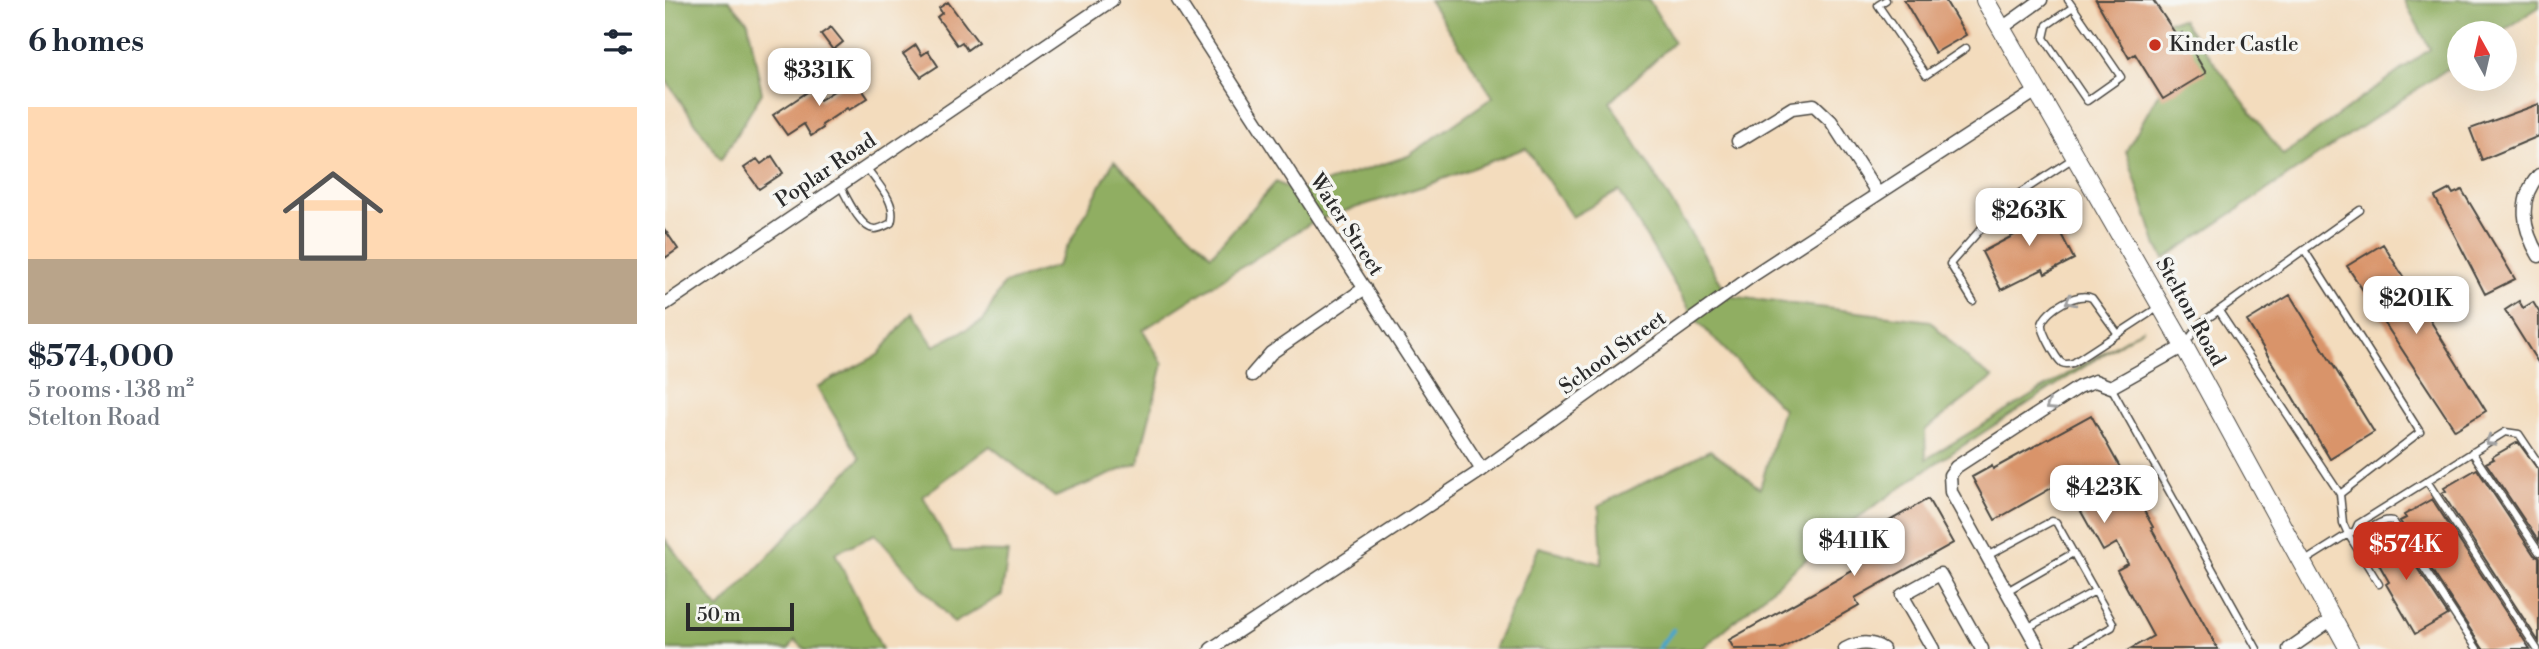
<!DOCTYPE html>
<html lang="en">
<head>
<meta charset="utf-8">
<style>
  :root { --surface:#fff; --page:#f6f6f7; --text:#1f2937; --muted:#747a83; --line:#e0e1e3; --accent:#c8321e }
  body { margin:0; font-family:"Libre Bodoni",serif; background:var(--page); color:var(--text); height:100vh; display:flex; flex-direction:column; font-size:26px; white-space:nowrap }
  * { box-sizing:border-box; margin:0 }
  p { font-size:23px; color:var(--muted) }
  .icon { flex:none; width:38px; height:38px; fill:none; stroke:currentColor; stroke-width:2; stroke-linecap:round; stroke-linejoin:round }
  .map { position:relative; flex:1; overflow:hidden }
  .side { display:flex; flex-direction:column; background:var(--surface); width:665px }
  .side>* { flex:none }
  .needle { width:46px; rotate:352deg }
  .controls { position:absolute; left:1782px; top:21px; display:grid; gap:14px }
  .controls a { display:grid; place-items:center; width:70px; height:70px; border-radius:50%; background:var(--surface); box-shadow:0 7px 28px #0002; font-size:35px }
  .scale { position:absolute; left:21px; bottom:18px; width:108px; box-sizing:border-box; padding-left:7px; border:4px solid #2b2b2b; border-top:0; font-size:19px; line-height:24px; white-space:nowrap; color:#2b2b2b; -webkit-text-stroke:5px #f6f6f2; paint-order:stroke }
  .price { position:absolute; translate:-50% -60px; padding:0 16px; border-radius:14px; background:#fff; color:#222; font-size:23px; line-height:46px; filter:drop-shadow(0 2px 4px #0008) }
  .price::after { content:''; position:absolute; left:50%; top:42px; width:21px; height:16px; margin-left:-10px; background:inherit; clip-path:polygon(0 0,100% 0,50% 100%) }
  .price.on { background:var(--accent); color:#fff }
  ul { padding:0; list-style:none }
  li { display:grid; align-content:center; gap:14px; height:371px; padding:0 28px }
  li+li { border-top:2px solid var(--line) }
  li span { display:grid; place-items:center; height:217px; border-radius:0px; color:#555 }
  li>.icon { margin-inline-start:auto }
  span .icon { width:126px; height:126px; fill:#fffc; stroke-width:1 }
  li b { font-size:30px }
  h2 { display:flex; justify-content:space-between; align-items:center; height:84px; padding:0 28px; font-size:30px }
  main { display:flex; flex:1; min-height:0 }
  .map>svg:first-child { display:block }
  .forest { fill:#90ae62; stroke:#5e6c46; stroke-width:2 }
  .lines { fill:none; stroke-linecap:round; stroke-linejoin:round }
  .stream { stroke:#4aa5c8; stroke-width:4.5 }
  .building { fill:#d9946b }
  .service-casing { stroke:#494641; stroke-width:9 }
  .minor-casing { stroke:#494641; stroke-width:15 }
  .secondary-casing { stroke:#494641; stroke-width:20 }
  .service { stroke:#fff; stroke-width:6 }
  .minor { stroke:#fff; stroke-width:12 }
  .secondary { stroke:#fff; stroke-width:18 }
  .oneway { stroke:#a0a0a0 }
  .poi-dot { fill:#c8321e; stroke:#f6f6f2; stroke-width:2.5 }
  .labels { text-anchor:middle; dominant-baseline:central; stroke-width:7; stroke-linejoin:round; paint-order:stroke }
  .poi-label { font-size:21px; fill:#2b2b2b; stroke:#f6f6f2; text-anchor:start }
  .street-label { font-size:21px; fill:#2b2b2b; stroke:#f6f6f2 }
</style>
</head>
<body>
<main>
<section class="side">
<h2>6 homes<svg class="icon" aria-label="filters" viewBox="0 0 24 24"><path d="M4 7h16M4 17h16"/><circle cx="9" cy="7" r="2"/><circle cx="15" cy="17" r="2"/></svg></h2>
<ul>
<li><span style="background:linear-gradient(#ffd9b3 70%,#b9a48a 0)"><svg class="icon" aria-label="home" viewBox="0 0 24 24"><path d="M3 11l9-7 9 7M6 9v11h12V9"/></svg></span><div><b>$574,000</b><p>5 rooms · 138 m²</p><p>Stelton Road</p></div></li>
</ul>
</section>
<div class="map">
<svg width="1874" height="649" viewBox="0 0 1874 649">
  <rect width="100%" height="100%" fill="#f6f6f2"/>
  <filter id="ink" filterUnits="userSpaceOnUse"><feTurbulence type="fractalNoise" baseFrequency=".0143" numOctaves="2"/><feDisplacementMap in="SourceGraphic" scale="14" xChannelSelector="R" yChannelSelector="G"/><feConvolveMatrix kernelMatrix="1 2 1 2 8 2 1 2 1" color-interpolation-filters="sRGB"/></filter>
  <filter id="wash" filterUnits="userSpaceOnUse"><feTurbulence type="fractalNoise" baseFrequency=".00686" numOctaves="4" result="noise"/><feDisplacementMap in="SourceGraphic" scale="28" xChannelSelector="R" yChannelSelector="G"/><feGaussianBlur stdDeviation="1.57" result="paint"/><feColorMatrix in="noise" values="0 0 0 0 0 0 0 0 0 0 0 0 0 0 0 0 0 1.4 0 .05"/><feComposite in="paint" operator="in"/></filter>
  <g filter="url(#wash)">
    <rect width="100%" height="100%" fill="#f3dcbd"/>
    <!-- forest -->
    <path class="forest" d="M0,0h64l19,22 14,71 -41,67 -56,-81z
      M764,0h220l25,42 -64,60 119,194 201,25 42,42 21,15 -68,52 1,29 218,-131 -217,141 -88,62 -137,118h-208l45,-102 63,17 -3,-59 111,-55 50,38 23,-79 -88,-90 -76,-128 -47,26 -46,-69 -99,37 -113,36 -171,109 20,34 -25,99 -83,34 -65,-51 -67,50 29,55 56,1 -6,43 -48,28 -79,-89 -40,19 47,96h-77l-10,-9 -6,9h-124v-110l54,70 141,-151 -43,-71 61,-32 34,-42 22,33 49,-25 20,-37 54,-18 57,-105 97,94 65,-73 20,10 112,-36 85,-59z
      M1739,0h135v7l-39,26h-41v28l-295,198 -7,-13 -31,-95 42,-75 -8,-54 22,-3 101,136 147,-106z"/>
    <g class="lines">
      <!-- stream -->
      <path class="stream" d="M993,649l15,-19"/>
    </g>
    <g id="blocks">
      <!-- building -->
      <path class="building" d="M1239,0h41l21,35 -31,18z
        M1431,0h57l24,36 5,-3 24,40 -43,26 -28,-45 -6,4z
        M283,2l30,40 -11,8 -5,-8 -5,3 -20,-28 5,-4 -3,-5z
        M166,27l12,15 -10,8 -12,-16z
        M251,45l6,10 6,-4 10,15 -17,11 -18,-23z
        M189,78l14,20 -19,12 -2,-2 -25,17 1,3 -12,8 -7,-12 -17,11 -14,-20 39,-26 8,11z
        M1874,104v32l-57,24 -12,-31z
        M107,156l11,17 -24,16 -15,-21 13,-9 4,5z
        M1785,189l3,5 9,-4 53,89 -30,15 -50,-97z
        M1379,201l30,58 -29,15 -2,-5 -42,21 -19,-38 40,-21 -8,-15z
        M0,230l13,19 -13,9z
        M1718,244l103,167 -31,19 -108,-164z
        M1625,295l84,137 -44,27 -83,-138z
        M1854,301l4,7 10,-6 6,10v52l-34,-54z
        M1426,415l62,112 -2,1 67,121h-88l23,-13 -36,-66 11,-6 -11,-21 -14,8 -39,-70 -69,39 -23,-43 20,-11 1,3z
        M1853,442l21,29v71l-53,-79 8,-4 -2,-2z
        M1812,469l57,86 5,3v84l-97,-149 4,-2 -2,-3z
        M1263,499l25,44 -98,55 4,7 -78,44h-47l-5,-9 132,-74 -12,-22z
        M1767,499l98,150h-47l-83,-128 6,-3 -2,-3z
        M1725,527l58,88 -33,19 -29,-50 3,-2 -23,-41z"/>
    </g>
  </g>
  <g filter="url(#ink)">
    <use href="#blocks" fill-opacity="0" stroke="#494641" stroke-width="2"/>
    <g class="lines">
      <defs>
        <path id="service" d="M1221,0l-8,5 48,70 40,-27
          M1403,0l5,7 48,70 -34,24 -43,-63 3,-13 26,-18
          M175,185c6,11 21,45 35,44 5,0 12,-4 16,-6 7,-20 -14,-40 -25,-56
          M1640,251l115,181 -80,62 3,29 5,11 -43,27
          M1308,301l-23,-37 53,-60 69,-45
          M1554,311l121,183
          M1453,334l-26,-36c-14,-7 -46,11 -50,26 -1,6 14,35 20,39 4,2 7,1 11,0l86,-56
          M1520,344l16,-21 159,-113
          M1446,387l146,262
          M1807,452l67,100
          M1762,481l110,168
          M1690,531c17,2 23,-13 38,-10l84,128
          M1322,556l65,-35 4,1 57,101 -1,4 -39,22
          M1714,584l-31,-50 7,-3 3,-7 147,-92 14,2 20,30
          M1342,591l66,-38
          M1362,628l68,-37"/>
        <path id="minor" d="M513,0l304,470
          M1337,28l39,-28
          M1073,141l54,-33 22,-3 17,16 47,73
          M1874,175c-22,24 -16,55 0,81
          M0,304l447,-304
          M587,375l19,-22 94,-65
          M546,649l271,-179 273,-196 283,-184
          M1180,649c13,-7 26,-8 38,0
          M1268,649l-31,-54 38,-21 42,75
          M1374,649l-88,-157 -1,-17 6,-8 123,-80 16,-6 16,6 73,-41
          M1624,649l43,-30"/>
        <path id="secondary" d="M1320,0l199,346 165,303"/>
      </defs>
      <!-- service casing -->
      <use href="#service" class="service-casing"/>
      <!-- minor casing -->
      <use href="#minor" class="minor-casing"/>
      <!-- secondary casing -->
      <use href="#secondary" class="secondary-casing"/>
      <!-- service -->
      <use href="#service" class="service"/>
      <!-- minor -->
      <use href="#minor" class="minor"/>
      <!-- secondary -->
      <use href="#secondary" class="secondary"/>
    </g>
    <!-- one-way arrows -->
    <defs><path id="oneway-chevron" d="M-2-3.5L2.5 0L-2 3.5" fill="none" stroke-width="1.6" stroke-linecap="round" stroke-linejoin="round" transform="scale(1.75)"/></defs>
    <g class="oneway">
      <use href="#oneway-chevron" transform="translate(1405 301) rotate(153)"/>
      <use href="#oneway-chevron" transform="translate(1385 406) rotate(147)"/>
      <use href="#oneway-chevron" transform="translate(1825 441) rotate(148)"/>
    </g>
  </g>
  <!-- markers -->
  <circle class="poi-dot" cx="1490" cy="45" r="7"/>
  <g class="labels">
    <!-- poi labels -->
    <g class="poi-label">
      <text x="1504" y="45">Kinder Castle</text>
    </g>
    <!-- street labels -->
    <g class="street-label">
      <text transform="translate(161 171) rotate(-34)">Poplar Road</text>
      <text transform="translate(681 225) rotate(57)">Water Street</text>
      <text transform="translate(1525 312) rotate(61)">Stelton Road</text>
      <text transform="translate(948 353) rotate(-36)">School Street</text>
    </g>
  </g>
</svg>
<div class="controls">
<a><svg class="needle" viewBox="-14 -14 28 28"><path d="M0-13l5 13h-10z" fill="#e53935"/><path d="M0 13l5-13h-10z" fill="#747a83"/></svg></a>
</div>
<div class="scale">50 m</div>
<b class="price" style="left:154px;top:108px">$331K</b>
<b class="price" style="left:1364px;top:248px">$263K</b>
<b class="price" style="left:1751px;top:336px">$201K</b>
<b class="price" style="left:1439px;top:525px">$423K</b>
<b class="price" style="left:1189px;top:578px">$411K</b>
<b class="price on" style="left:1741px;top:582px">$574K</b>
</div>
</main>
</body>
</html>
